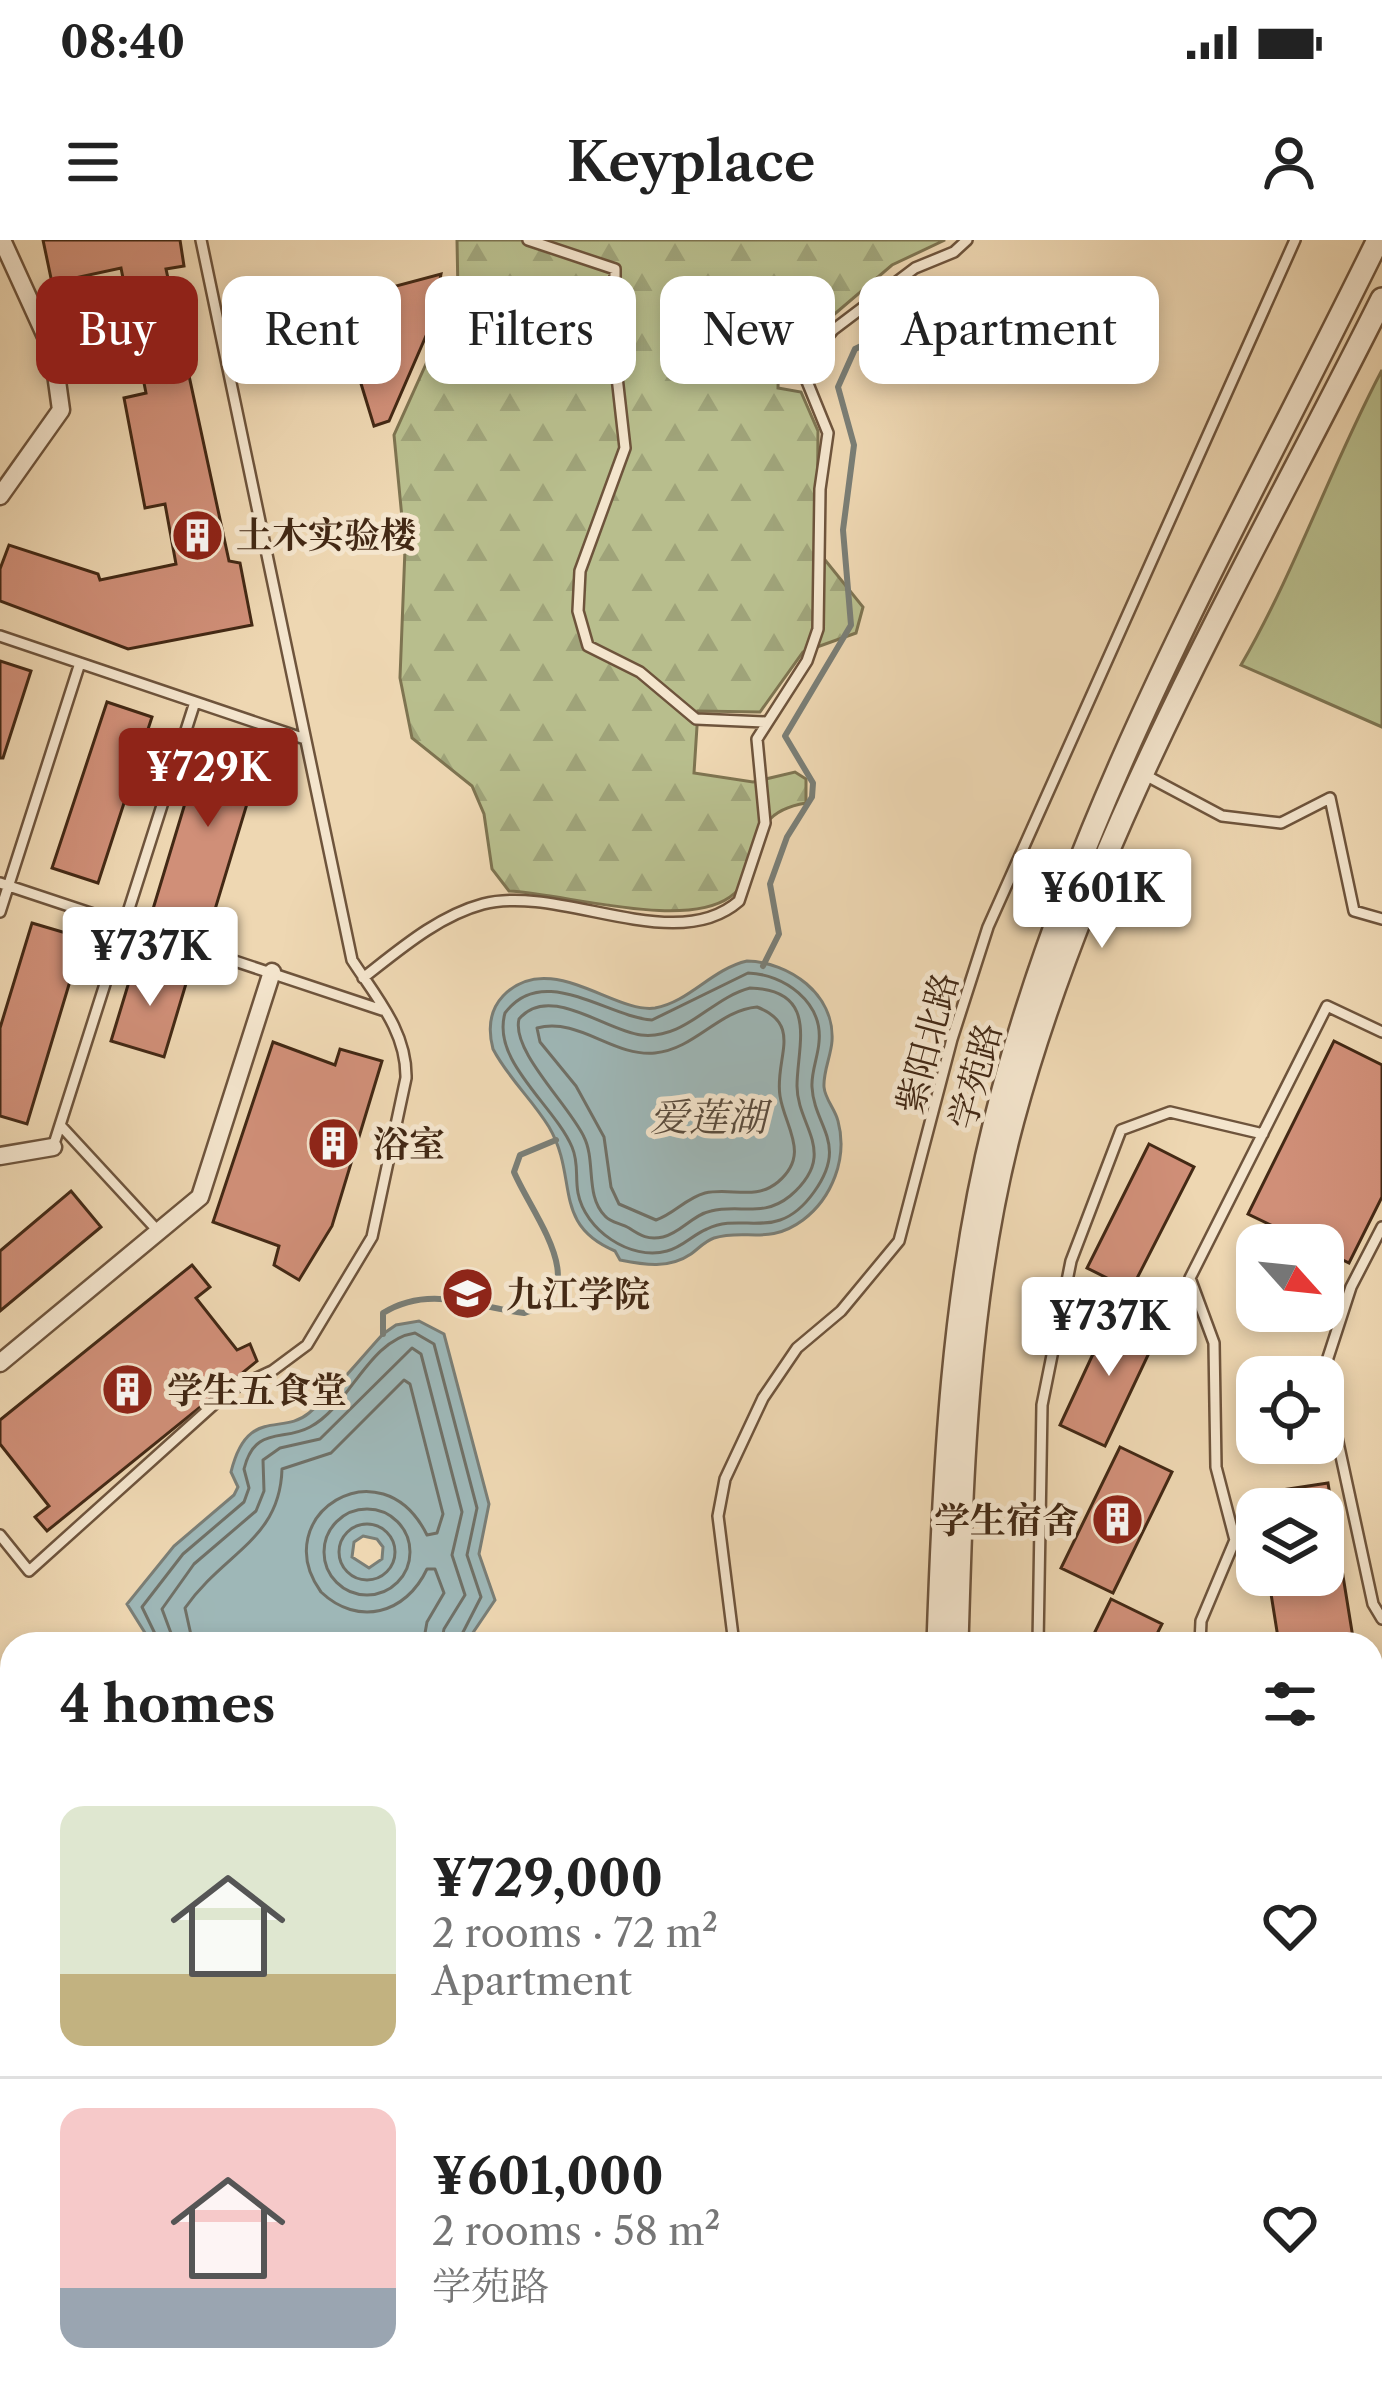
<!DOCTYPE html>
<html lang="en">
<head>
<meta charset="utf-8">
<style>
  :root { --surface:#fff; --page:#f2f2f2; --text:#222; --muted:#767676; --line:#e0e0e0; --accent:#8f2418 }
  body { margin:0; font-family:"Libre Caslon Text","Noto Serif SC",serif; background:var(--page); color:var(--text); height:100vh; display:flex; flex-direction:column; font-size:45px; white-space:nowrap }
  * { box-sizing:border-box; margin:0 }
  p { font-size:39px; color:var(--muted) }
  .icon { flex:none; width:66px; height:66px; fill:none; stroke:currentColor; stroke-width:2; stroke-linecap:round; stroke-linejoin:round }
  .map { position:relative; flex:1; overflow:hidden }
  .drawer { position:absolute; left:0px; top:1392px; width:1383px; height:768px; display:flex; flex-direction:column; background:var(--surface); border-radius:36px 36px 0 0; box-shadow:0 6px 18px #0003 }
  .drawer>* { flex:none }
  .hud { position:absolute; left:36px; top:36px; width:1311px; height:108px; display:flex; gap:24px }
  .needle { width:78px; rotate:117deg }
  .fabs { position:absolute; left:1236px; top:984px; display:grid; gap:24px }
  .fabs a { display:grid; place-items:center; width:108px; height:108px; border-radius:24px; background:var(--surface); box-shadow:0 6px 18px #0003; font-size:60px }
  .price { position:absolute; translate:-50% -102px; padding:0 27px; border-radius:12px; background:#fff; color:#222; font-size:39px; line-height:78px; filter:drop-shadow(0 3px 6px #0008) }
  .price::after { content:''; position:absolute; left:50%; top:72px; width:36px; height:27px; margin-left:-18px; background:inherit; clip-path:polygon(0 0,100% 0,50% 100%) }
  .price.current { background:var(--accent); color:#fff }
  ul { padding:0; list-style:none }
  li { display:flex; align-items:center; gap:36px; height:300px; padding:0 60px }
  li+li { border-top:3px solid var(--line) }
  li span { display:grid; place-items:center; flex:none; width:336px; height:240px; border-radius:24px; color:#555 }
  li>.icon { margin-inline-start:auto }
  span .icon { width:144px; height:144px; fill:#fffc; stroke-width:1 }
  li b { font-size:51px }
  h2 { display:flex; justify-content:space-between; align-items:center; height:144px; padding:0 60px; font-size:51px }
  .pill { padding:0 42px; border-radius:24px; background:var(--surface); box-shadow:0 6px 18px #0003; font-size:42px; line-height:108px }
  .pill.current { background:var(--accent); color:#fff }
  .status { display:flex; justify-content:space-between; align-items:center; height:84px; padding:0 60px; background:var(--surface); direction:ltr }
  .status svg { height:33px; fill:currentColor }
  header { display:flex; justify-content:space-between; align-items:center; height:156px; padding:0 60px; background:var(--surface); font-size:54px; font-weight:600 }
  .map>svg:first-child { display:block }
  .grass { fill:#b8be8d; stroke:#7e7451; stroke-width:3 }
  .forest { fill:url(#forest-firs); stroke:#7e7451; stroke-width:3 }
  .water { fill:#9eb7b7; stroke:#7a7e76; stroke-width:3; fill-rule:evenodd }
  .lines { fill:none; stroke-linecap:round; stroke-linejoin:round }
  .shore { stroke:#707066; stroke-width:3 }
  .stream { stroke:#7a7e76; stroke-width:6 }
  .building { fill:#d08f78; stroke:#432915; stroke-width:3 }
  .service-casing { stroke:#6e543c; stroke-width:14 }
  .minor-casing { stroke:#6e543c; stroke-width:21 }
  .tertiary-casing { stroke:#6e543c; stroke-width:26 }
  .service { stroke:#f4e5cd; stroke-width:9 }
  .minor { stroke:#f4e5cd; stroke-width:16 }
  .tertiary { stroke:#f4e5cd; stroke-width:21 }
  .labels { text-anchor:middle; dominant-baseline:central; stroke-width:10; stroke-linejoin:round; paint-order:stroke }
  .poi-label { font-size:36px; font-weight:bold; fill:#432915; stroke:#f4e5cd; text-anchor:start }
  .street-label { font-size:36px; fill:#432915; stroke:#f4e5cd }
  .water-label { font-size:39px; font-style:italic; fill:#5a4c3e; stroke:#f4e5cd }
</style>
</head>
<body>
<div class="status"><b>08:40</b><svg viewBox="0 0 49 12"><path d="M0 12V9h3v3zM5 12V6h3v6zM10 12V3h3v9zM15 12V0h3v12zM26 1h20v11H26zM47 4h2v5h-2z"/></svg></div>
<header><svg class="icon" aria-label="menu" viewBox="0 0 24 24"><path d="M4 6h16M4 12h16M4 18h16"/></svg>Keyplace<svg class="icon" aria-label="person" viewBox="0 0 24 24"><circle cx="12" cy="8" r="4"/><path d="M4 21q1-7 8-7t8 7"/></svg></header>
<div class="map">
<svg width="1382" height="2160" viewBox="0 0 1382 2160">
  <defs>
    <pattern id="forest-firs" width="22" height="20" patternUnits="userSpaceOnUse" patternTransform="scale(3)"><rect width="22" height="20" fill="#b8be8d"/><path d="M5 1l3.5 6h-7zM16 11l3.5 6h-7z" fill="#9fa379"/></pattern>
  </defs>
  <rect width="100%" height="100%" fill="#eed7b2"/>
  <filter id="stains"><feTurbulence type="fractalNoise" baseFrequency=".00167" numOctaves="4"/><feColorMatrix values="0 0 0 0 .2 0 0 0 0 .09 0 0 0 0 .02 0 0 0 .5 -.17"/></filter>
  <radialGradient id="worn" r=".72"><stop offset=".6" stop-color="#630" stop-opacity="0"/><stop offset="1" stop-color="#630" stop-opacity=".3"/></radialGradient>
  <!-- grass -->
  <path class="grass" d="M1382,130v357l-141,-62c55,-95 90,-199 141,-295z
    M12,1596v246l-12,-7v-218z
    M12,1962v186h230l-7,12h-235v-176z
    M368,2148h282l18,10 -307,2z"/>
  <!-- forest -->
  <path class="forest" d="M457,0h488l-53,25 -68,58 -19,29 -26,-1 -1,37 23,4 17,39 -1,119 46,57 -7,26 -53,19 -43,60 -62,-1 -4,62 59,9 42,-10 11,7v24c-69,11 -37,67 -76,94 -47,33 -163,-3 -221,-6l-17,-22 -8,-55 -12,-28 -60,-48 -12,-60 5,-129 -11,-114 64,-142z"/>
  <!-- water -->
  <path class="water" d="M941,45l15,24 -34,20 -24,-1 9,-24z
    M747,721c42,1 88,33 85,80 -1,15 -9,31 -8,46 1,12 11,22 14,34 10,37 -6,77 -35,99 -35,26 -57,8 -89,18 -9,3 -16,11 -23,16 -22,15 -46,11 -71,6l-5,-9c-64,-27 -36,-73 -66,-124 -17,-28 -41,-49 -56,-78 -5,-19 -4,-38 10,-53 46,-48 111,18 152,12 34,-6 57,-39 92,-47z
    M419,1081l25,13 45,170 -10,50 16,46 -27,40 -316,4 -25,-40 47,-58 60,-51 4,-8 -7,-15c16,-66 51,-36 78,-59 27,-23 50,-53 74,-79l13,-9zM363,1296l14,3 6,8 -1,12 -13,9 -17,-11 2,-15z"/>
  <g class="lines">
    <!-- shore -->
    <path class="shore" d="M748,733c36,1 75,29 71,69 -1,15 -8,30 -7,45 2,40 37,56 2,105 -37,52 -70,19 -107,37 -15,6 -24,18 -40,22 -37,10 -82,-21 -89,-58 -3,-16 1,-30 -6,-46 -18,-42 -81,-86 -67,-134 38,-51 102,4 147,7z
      M750,748c70,2 47,58 47,98 0,41 43,67 -7,110 -27,22 -50,8 -79,15 -19,4 -30,22 -48,26 -15,3 -22,-1 -34,-9 -8,-5 -18,-5 -24,-12 -20,-20 -9,-55 -21,-79 -15,-32 -73,-86 -65,-118 30,-36 87,12 122,16 44,5 70,-37 109,-47z
      M757,767c47,18 17,52 23,89 5,32 31,58 -2,86 -23,19 -47,5 -73,11 -19,5 -31,21 -49,27l-37,-16 -8,-17 -7,-50 -28,-51 -36,-44 -3,-14c42,-11 76,29 118,25 40,-4 64,-43 102,-46z
      M324 1312a43 43 0 1 1 86 0a43 43 0 1 1-86 0Z
      M339 1312a28 28 0 1 1 56 0a28 28 0 1 1-56 0Z
      M160,1404l-18,-37 41,-53 61,-52 5,-14 -5,-19c11,-44 39,-27 66,-42 40,-21 58,-87 105,-94l19,11 43,164 -10,47 14,42 -24,47
      M175,1404l-13,-35 32,-45 62,-53 8,-20 -1,-31 17,-12 40,-9 92,-91 9,6 41,158 -10,43 13,40 -21,34 -3,15
      M193,1404l-8,-36c39,-56 95,-68 97,-139l49,-16 73,-73 6,4 33,130 -6,19 -10,2c-46,-93 -161,-19 -106,57 37,35 85,22 106,-23h8l9,24 -17,29 -4,22"/>
    <!-- stream -->
    <path class="stream" d="M763,726l16,-32 -9,-50 17,-47 25,-40 1,-14 -28,-47 66,-111 -8,-95 11,-85 -16,-58 17,-38 43,-21
      M383,1094v-21c47,-29 91,-6 141,0 73,-21 8,-98 -10,-141l6,-17 36,-15"/>
  </g>
  <!-- building -->
  <path class="building" d="M43,0h137l4,26 -18,3 63,292 11,2 12,62 -124,24 -128,-48v-32l9,-24 89,29 2,6 76,-16 -11,-60 -20,4 -21,-110 22,-5 -25,-125 -69,15z
    M441,34l-9,48 -43,99 -15,5 -38,-124z
    M0,421l31,10 -28,87h-3z
    M107,462l45,15 -54,166 -46,-15z
    M206,494l57,17 -53,175 -57,-17z
    M32,683l51,15 -56,186 -27,-8v-88z
    M135,722l53,15 -24,80 -53,-16z
    M1334,801l48,24v132l-33,66 -26,-13v-5h-11l-64,-31z
    M273,802l62,23 5,-16 42,12 -50,165 -33,54 -25,-15 5,-19 -66,-24z
    M1149,904l45,23 -63,123 -44,-22z
    M71,951l30,36 -101,84v-60z
    M192,1025l18,22 -14,11 41,52 13,-6 7,17 -210,170 -12,-14 14,-11 -49,-62v-24z
    M1112,1073l46,21 -53,112 -45,-21z
    M1120,1207l52,25 -59,121 -52,-25z
    M1328,1243l26,161h-75l-11,-69h55v-66h-65l-2,-15z
    M1111,1359l51,25 -10,20h-63z"/>
  <g class="lines">
    <defs>
      <path id="service" d="M528,0l87,29v90l10,89 -45,123 -2,40 10,35 52,26 56,47 69,3
        M0,396l305,103
        M1145,535l77,41 59,7 49,-25 24,113 28,8
        M0,643l382,127
        M0,672l80,-249
        M363,738c36,-28 75,-62 120,-74 78,-20 192,53 256,-3l26,-78 -8,-84 50,-78 11,-32 2,-140 8,-56 -22,-54 4,-21 23,-28 82,-62 39,-16 13,-12
        M60,885l98,106
        M53,907l142,-445
        M1382,987l-31,60 -28,86 50,231 9,15
        M0,1295l29,36 201,-181 42,-19 35,-26 65,-108 34,-159c1,-46 -30,-81 -54,-118l-151,-720
        M734,1404l-16,-128 7,-37 38,-81 34,-50 44,-37 58,-70 53,-202 36,-112 307,-687
        M1038,1404l4,-239 29,-144 50,-131 49,-18 93,22
        M1200,1404l1,-23 34,-81 -19,-73 -2,-124 -24,-65 137,-272 55,26
        M1371,1528l11,-6
        M0,1536l12,6
        M0,1977l12,-22
        M716,2160l2,-12"/>
      <path id="minor" d="M0,256l61,-86 -8,-58 -51,-112
        M0,916l53,-9
        M0,1123l200,-166 72,-225
        M0,1884l12,7
        M286,2160l6,-12"/>
      <path id="tertiary" d="M938,1404c6,-175 14,-352 57,-523 77,-311 243,-595 383,-881
        M957,1404c5,-174 10,-354 56,-524 79,-291 235,-553 369,-821
        M1093,2148l5,12
        M1119,2148l6,12"/>
    </defs>
    <!-- service casing -->
    <use href="#service" class="service-casing"/>
    <!-- minor casing -->
    <use href="#minor" class="minor-casing"/>
    <!-- tertiary casing -->
    <use href="#tertiary" class="tertiary-casing"/>
    <!-- service -->
    <use href="#service" class="service"/>
    <!-- minor -->
    <use href="#minor" class="minor"/>
    <!-- tertiary -->
    <use href="#tertiary" class="tertiary"/>
  </g>
  <!-- icons -->
  <defs>
    <symbol id="building-disc" viewBox="-11 -11 22 22"><circle r="9.5" fill="#8f2418" stroke="#f4e5cd"/><path d="M-4-6H4V6H1V3H-1V6H-4ZM-2.5-4.3h1.7v1.8h-1.7ZM.8-4.3h1.7v1.8H.8ZM-2.5-1h1.7V.8h-1.7ZM.8-1h1.7V.8H.8Z" fill="#fff"/></symbol>
    <symbol id="university-disc" viewBox="-11 -11 22 22"><circle r="9.5" fill="#8f2418" stroke="#f4e5cd"/><path d="M0-5L7-2L0 1L-7-2ZM-4 1L0 2.5L4 1V4Q0 6-4 4Z" fill="#fff"/></symbol>
  </defs>
  <g fill-rule="evenodd">
    <use href="#building-disc" x="168" y="266" width="59" height="59"/>
    <use href="#building-disc" x="304" y="874" width="59" height="59"/>
    <use href="#university-disc" x="438" y="1024" width="59" height="59"/>
    <use href="#building-disc" x="98" y="1120" width="59" height="59"/>
    <use href="#building-disc" x="1088" y="1250" width="59" height="59"/>
  </g>
  <g class="labels">
    <!-- poi labels -->
    <g class="poi-label">
      <text x="236" y="295">土木实验楼</text>
      <text x="373" y="904">浴室</text>
      <text x="506" y="1054">九江学院</text>
      <text x="167" y="1150">学生五食堂</text>
      <text x="1078" y="1280" text-anchor="end">学生宿舍</text>
    </g>
    <!-- street labels -->
    <g class="street-label">
      <text transform="translate(927 803) rotate(-75)">紫阳北路</text>
      <text transform="translate(975 836) rotate(-75)">学苑路</text>
    </g>
    <!-- water labels -->
    <g class="water-label">
      <text x="708" y="877">爱莲湖</text>
    </g>
  </g>
  <rect width="100%" height="100%" filter="url(#stains)"/>
  <rect width="100%" height="100%" fill="url(#worn)"/>
</svg>
<div class="fabs">
<a><svg class="needle" viewBox="-14 -14 28 28"><path d="M0-13l5 13h-10z" fill="#e53935"/><path d="M0 13l5-13h-10z" fill="#767676"/></svg></a>
<a><svg class="icon" aria-label="locate" viewBox="0 0 24 24"><circle cx="12" cy="12" r="6"/><path d="M12 2v4M12 18v4M2 12h4M18 12h4"/></svg></a>
<a><svg class="icon" aria-label="layers" viewBox="0 0 24 24"><path d="M12 4l9 5-9 5-9-5zM3 14l9 5 9-5"/></svg></a>
</div>
<b class="price current" style="left:208px;top:590px">¥729K</b>
<b class="price" style="left:1102px;top:711px">¥601K</b>
<b class="price" style="left:150px;top:769px">¥737K</b>
<b class="price" style="left:1109px;top:1139px">¥737K</b>
<div class="hud">
<a class="pill current">Buy</a>
<a class="pill">Rent</a>
<a class="pill">Filters</a>
<a class="pill">New</a>
<a class="pill">Apartment</a>
</div>
<section class="drawer">
<h2>4 homes<svg class="icon" aria-label="filters" viewBox="0 0 24 24"><path d="M4 7h16M4 17h16"/><circle cx="9" cy="7" r="2"/><circle cx="15" cy="17" r="2"/></svg></h2>
<ul>
<li><span style="background:linear-gradient(#dfe7d0 70%,#c2b280 0)"><svg class="icon" aria-label="home" viewBox="0 0 24 24"><path d="M3 11l9-7 9 7M6 9v11h12V9"/></svg></span><div><b>¥729,000</b><p>2 rooms · 72 m²</p><p>Apartment</p></div><svg class="icon" aria-label="heart" viewBox="0 0 24 24"><path d="M12 20l-8-8c-3-5 5-10 8-4 3-6 11-1 8 4z"/></svg></li>
<li><span style="background:linear-gradient(#f6c9c9 75%,#9aa5b1 0)"><svg class="icon" aria-label="home" viewBox="0 0 24 24"><path d="M3 11l9-7 9 7M6 9v11h12V9"/></svg></span><div><b>¥601,000</b><p>2 rooms · 58 m²</p><p>学苑路</p></div><svg class="icon" aria-label="heart" viewBox="0 0 24 24"><path d="M12 20l-8-8c-3-5 5-10 8-4 3-6 11-1 8 4z"/></svg></li>
</ul>
</section>
</div>
</body>
</html>
